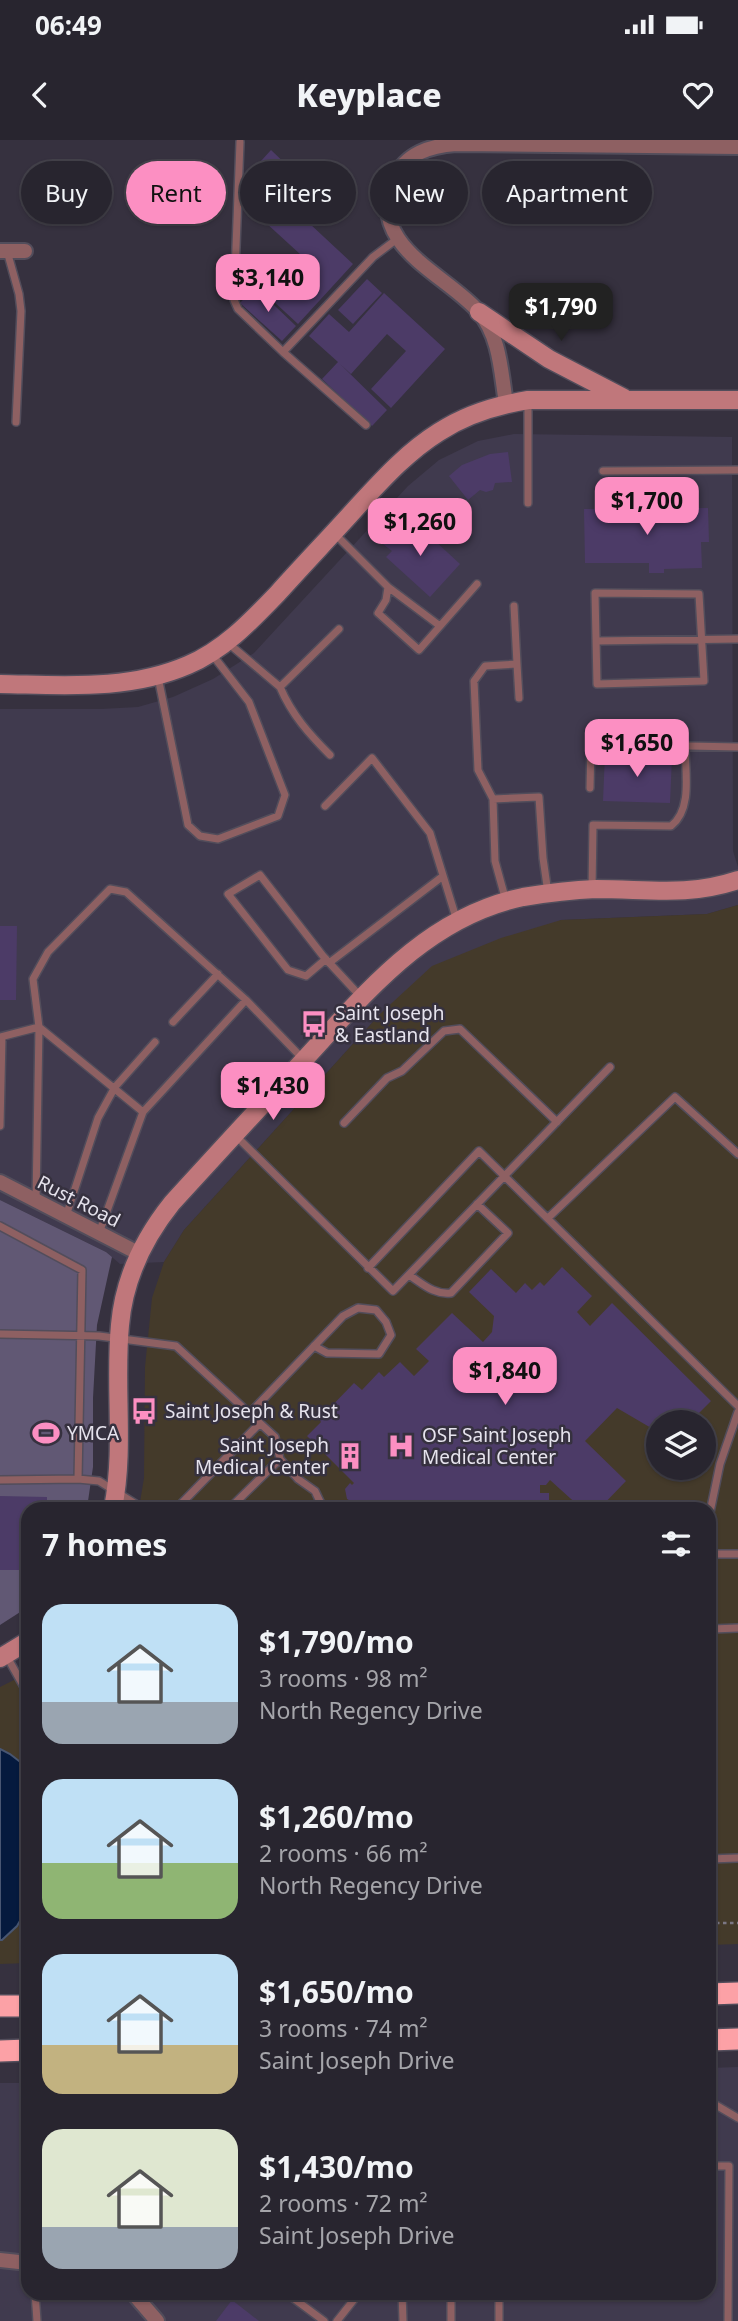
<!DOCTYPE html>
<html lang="en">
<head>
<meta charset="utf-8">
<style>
  :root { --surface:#28252f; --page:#302d37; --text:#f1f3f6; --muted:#a5a5aa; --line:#44424b; --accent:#fc8fc2 }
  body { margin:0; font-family:"Noto Sans",sans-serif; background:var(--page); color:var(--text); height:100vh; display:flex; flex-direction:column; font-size:26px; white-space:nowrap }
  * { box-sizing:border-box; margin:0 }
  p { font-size:23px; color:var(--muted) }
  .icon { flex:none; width:38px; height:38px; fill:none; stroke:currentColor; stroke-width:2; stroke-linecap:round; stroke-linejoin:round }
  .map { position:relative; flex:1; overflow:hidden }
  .side { position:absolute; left:21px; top:1362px; width:695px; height:798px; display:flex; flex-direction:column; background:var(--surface); border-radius:21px; box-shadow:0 2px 5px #0004,0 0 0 2px var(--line) }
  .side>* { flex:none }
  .top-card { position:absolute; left:21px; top:21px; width:696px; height:63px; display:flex; gap:14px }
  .buttons { position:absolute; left:646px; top:1270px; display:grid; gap:14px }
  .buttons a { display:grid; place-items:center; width:70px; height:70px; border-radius:50%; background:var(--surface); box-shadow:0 2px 5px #0004,0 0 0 2px var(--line); font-size:35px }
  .price { position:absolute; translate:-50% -60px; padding:0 16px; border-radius:14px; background:var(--accent); color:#111; font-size:23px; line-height:46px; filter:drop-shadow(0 2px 4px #0008) }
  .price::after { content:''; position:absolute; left:50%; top:42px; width:21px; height:16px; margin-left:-10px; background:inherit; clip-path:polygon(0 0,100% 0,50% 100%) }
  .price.current { background:#222; color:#fff }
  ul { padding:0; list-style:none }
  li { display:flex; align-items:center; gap:21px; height:175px; padding:0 21px }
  li span { display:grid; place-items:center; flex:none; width:196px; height:140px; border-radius:21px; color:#555 }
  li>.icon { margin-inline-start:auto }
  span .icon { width:84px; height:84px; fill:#fffc; stroke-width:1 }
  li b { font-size:30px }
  h2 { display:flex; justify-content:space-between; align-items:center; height:84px; padding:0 21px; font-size:30px }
  .chip { padding:0 24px; border-radius:32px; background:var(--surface); box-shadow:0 2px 5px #0004,0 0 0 2px var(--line); font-size:24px; line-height:63px }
  .chip.current { background:var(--accent); color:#111 }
  .status { display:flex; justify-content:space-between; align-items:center; height:49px; padding:0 35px; background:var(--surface); direction:ltr }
  .status svg { height:19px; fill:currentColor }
  header { display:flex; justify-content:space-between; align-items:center; height:91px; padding:0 21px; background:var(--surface); font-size:32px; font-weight:800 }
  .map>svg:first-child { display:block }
  .built { fill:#403a4e }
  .medical { fill:#443a2a; fill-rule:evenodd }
  .green { fill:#615874 }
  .water { fill:#051a3e; stroke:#485672; stroke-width:2 }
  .building { fill:#4c3b67 }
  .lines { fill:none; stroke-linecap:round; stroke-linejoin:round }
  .lane-casing { stroke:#524d5b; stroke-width:10 }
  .street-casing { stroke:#524d5b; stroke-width:18 }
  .secondary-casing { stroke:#524d5b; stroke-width:21 }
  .highway-casing { stroke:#524d5b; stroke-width:24 }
  .path { stroke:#7b7784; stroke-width:2.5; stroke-dasharray:3.5 3.5; stroke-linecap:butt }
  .lane { stroke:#8e6062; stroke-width:7 }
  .street { stroke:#8e6062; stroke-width:14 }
  .secondary { stroke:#c0777b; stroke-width:18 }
  .highway { stroke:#fca1a6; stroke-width:21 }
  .labels { text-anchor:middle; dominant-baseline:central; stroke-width:5; stroke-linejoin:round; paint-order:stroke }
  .poi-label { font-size:19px; fill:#e6e3ed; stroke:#36313f; text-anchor:start }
  .street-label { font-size:19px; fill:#e6e3ed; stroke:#36313f }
</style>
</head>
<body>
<div class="status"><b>06:49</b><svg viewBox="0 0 49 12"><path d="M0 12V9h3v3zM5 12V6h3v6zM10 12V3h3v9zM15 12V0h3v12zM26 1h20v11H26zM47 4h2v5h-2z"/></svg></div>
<header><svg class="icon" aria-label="back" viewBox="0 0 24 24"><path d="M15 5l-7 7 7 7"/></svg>Keyplace<svg class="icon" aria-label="heart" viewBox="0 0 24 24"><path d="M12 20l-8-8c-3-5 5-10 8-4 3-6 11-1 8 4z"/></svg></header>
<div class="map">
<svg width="738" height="2181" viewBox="0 0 738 2181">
  <rect width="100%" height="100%" fill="#36313f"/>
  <!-- built -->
  <path class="built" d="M514,294l218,3 1,414 5,16v38l-31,9 -146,6 -180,93 -197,217 -20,32 -44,2 -14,-12 -106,-52v-491h101l37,-2 35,-10 40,-18 41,-26 154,-167 31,-26 39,-19z
    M738,1927v254h-738v-238h28v209h681v-224z"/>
  <!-- medical -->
  <path class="medical" d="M738,765v1039l-29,1v-437h-570l5,-30 1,-111 7,-69 12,-36 20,-32 197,-217 51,-47 69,-28 60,-18 146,-6zM658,1283h46v45h-46z
    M28,1533v290l-28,1v-277z"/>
  <!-- green -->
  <path class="green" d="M0,1060l106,52 6,5 -15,68 -4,73v69l-6,41h-59v99l-28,18z"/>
  <!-- water -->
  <path class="water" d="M0,1609l10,5 18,14v139l-11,19 -15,14h-2z"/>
  <!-- building -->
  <path class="building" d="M271,10l42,40 -18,20 58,54 -55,60 -41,-38 19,-22 20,18 16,-17 -58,-53 19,-21 -21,-20z
    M367,139l15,14 -29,31 -15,-14z
    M255,147l41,39 -14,15 -42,-38z
    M384,153l61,56 -54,59 -20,-19 35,-38 -19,-17 -36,40 -11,-10 47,46 -15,16 -50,-47 16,-17 -29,-26 20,-22 20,18z
    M508,312l4,30 -17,1 -2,7 -7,2 -6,-2 -12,10 -19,-24 13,-11 28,-11z
    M708,368l1,34h-8l1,26 -38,1v4h-15v-10h-64l-1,-54z
    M403,382l13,12 5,-6 39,36 -30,33 -44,-40 6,-6 -9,-7z
    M605,614l67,3 -2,46 -67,-2z
    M0,786h17l-1,74h-16z
    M562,1127l30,29 -15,16 13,14 22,-23 99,98 -13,13 2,2 -6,7h-36v9l-41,-24 -32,33 41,40 -26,27h-19l-31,-28 -4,5h-6v8h9v15h-187v-7l-6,3 -9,-5 -2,-10 5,-6 2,2 2,-2 -47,-47 14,-14 -2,-3 35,-36 8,7 17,-18 5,5 16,-15 14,14 15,-15 -13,-12 36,-36 31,29 9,-10 2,-16 -25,-24 22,-23 25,24 9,-10 7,7 8,-8 4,4z
    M0,1356l47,1v11h-19v62h-28z
    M232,2160l27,21h-43z"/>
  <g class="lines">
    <defs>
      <path id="lane" d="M240,2l-6,158 4,9 45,43
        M7,111l12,43 2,17 -5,111
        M528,261v102
        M366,285l-83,-73 90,-95 24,-18
        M603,331l135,-1
        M334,393l54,54 -2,13 -8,13 41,37 58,-66
        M388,447l52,39
        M595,453l104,1 5,87 -107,3z
        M596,501l142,-2
        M228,503l52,44 59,-58
        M517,524l2,34
        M158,537l30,148 12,11 18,3 60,-23 7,-21 -36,-93 -38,-49
        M280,547c12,28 29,47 50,68
        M590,648l1,-44 147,3
        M493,659l46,-2 4,61 5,35
        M325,666l47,-48 58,75 27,88
        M592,749l1,-64 78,1c22,-17 14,-55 14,-80
        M506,761l-11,-40 -2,-62 -15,-29 -4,-89 11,-15 32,-2 -3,-58
        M326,819l-20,17 -18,-6 -60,-76 32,-19 63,81 38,41
        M329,823l114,-87
        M173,882l45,-48
        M0,897l39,-10 -3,173
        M143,972l-104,-85 -6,-48 15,-27 62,-63 16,3 120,108 58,60
        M344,983l43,-45 15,-7 42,-40 16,-2 97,93
        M0,986l2,-89
        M235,995l158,156 217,-224
        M66,1076l32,-98 17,-31 40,-45
        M548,1078l127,-121 63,57
        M0,1086l82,44 -4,209
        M99,1093l44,-121 103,-112
        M368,1128l111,-117 259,255
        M409,1135c14,9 25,20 42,18l57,-60 -31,-29
        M0,1194l99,2 77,10 99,91 5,22 18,20 17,12 8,17
        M249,1274l94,-98 15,-8 18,2 10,12 5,13 -12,19 -52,-1 -13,-7
        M0,1340l78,-1 21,2 43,27
        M177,1368l82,-84
        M230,1368l50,-49
        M709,1377l11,-53 18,-52
        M709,1414h29
        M709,1431l3,58 1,230
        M712,1489l26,-1
        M6,1515l22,39
        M709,1719l29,-1
        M709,1961l29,17
        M709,2026h20l-1,155
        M35,2152l2,29
        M285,2152l39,29
        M402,2152l1,29
        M451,2152v29
        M337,2181l23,-29
        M499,2181v-29"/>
      <path id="street" d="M0,111h25
        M506,263c-5,-30 -6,-67 -27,-91 -34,-39 -114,-66 -85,-133 12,-26 36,-33 62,-35l282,3
        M0,1042l140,72
        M0,2120l28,3
        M132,2152l25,29"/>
      <path id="secondary" d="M479,172l70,47 75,39
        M0,544c64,1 128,7 188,-19 36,-15 63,-44 90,-72 26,-29 53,-57 79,-86 25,-27 50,-55 82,-75 26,-17 58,-27 89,-32h210
        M113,1368c12,-60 1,-122 7,-183 4,-46 24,-87 52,-122 43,-47 86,-94 130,-141 63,-68 124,-145 221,-165 24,-4 49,-7 73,-8 52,0 91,8 142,-9
        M0,1518l28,-17"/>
      <path id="highway" d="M709,1854l29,-1
        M0,1866h28
        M709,1900l29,-1
        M0,1911l28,-1"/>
    </defs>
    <!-- lane casing -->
    <use href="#lane" class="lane-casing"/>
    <!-- street casing -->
    <use href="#street" class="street-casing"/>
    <!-- secondary casing -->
    <use href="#secondary" class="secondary-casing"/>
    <!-- highway casing -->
    <use href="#highway" class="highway-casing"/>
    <!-- path -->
    <path class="path" d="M709,1783h29"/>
    <!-- lane -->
    <use href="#lane" class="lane"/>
    <!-- street -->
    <use href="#street" class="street"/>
    <!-- secondary -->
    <use href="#secondary" class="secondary"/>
    <!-- highway -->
    <use href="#highway" class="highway"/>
  </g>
  <!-- icons -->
  <defs>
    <symbol id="bus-bare" viewBox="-9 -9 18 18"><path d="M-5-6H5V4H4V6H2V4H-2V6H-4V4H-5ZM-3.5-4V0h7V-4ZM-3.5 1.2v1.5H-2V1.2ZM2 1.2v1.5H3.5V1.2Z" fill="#fc8fc2" stroke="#36313f" stroke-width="2.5" paint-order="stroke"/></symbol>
    <symbol id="stadium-bare" viewBox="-9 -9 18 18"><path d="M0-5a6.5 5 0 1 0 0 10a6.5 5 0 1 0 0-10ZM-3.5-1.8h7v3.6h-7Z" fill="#fc8fc2" stroke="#36313f" stroke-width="2.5" paint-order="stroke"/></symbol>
    <symbol id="hospital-bare" viewBox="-9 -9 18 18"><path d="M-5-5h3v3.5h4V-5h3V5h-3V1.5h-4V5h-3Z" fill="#fc8fc2" stroke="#36313f" stroke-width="2.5" paint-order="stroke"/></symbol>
    <symbol id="building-bare" viewBox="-9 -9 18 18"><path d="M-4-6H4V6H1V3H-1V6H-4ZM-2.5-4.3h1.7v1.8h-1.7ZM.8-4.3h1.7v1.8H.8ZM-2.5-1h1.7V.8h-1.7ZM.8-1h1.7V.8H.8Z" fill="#fc8fc2" stroke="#36313f" stroke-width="2.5" paint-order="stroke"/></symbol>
  </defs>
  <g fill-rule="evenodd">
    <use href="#bus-bare" x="295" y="865" width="38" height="38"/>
    <use href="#bus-bare" x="125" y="1252" width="38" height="38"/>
    <use href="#stadium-bare" x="27" y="1274" width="38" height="38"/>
    <use href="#hospital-bare" x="382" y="1287" width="38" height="38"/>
    <use href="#building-bare" x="331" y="1297" width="38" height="38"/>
  </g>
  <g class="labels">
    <!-- poi labels -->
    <g class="poi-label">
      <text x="335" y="873">Saint Joseph<tspan x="335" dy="22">&amp; Eastland</tspan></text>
      <text x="165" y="1271">Saint Joseph &amp; Rust</text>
      <text x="67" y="1293">YMCA</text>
      <text x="422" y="1295">OSF Saint Joseph<tspan x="422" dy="22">Medical Center</tspan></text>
      <text x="329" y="1305" text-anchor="end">Saint Joseph<tspan x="329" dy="22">Medical Center</tspan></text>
    </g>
    <!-- street labels -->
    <g class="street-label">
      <text transform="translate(79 1061) rotate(27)">Rust Road</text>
    </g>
  </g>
</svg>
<div class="buttons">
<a><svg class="icon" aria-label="layers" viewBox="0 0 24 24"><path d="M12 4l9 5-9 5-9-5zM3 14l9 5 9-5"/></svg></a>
</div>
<b class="price" style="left:268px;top:174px">$3,140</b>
<b class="price current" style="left:561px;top:203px">$1,790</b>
<b class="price" style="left:647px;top:397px">$1,700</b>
<b class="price" style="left:420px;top:418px">$1,260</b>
<b class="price" style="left:637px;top:639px">$1,650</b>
<b class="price" style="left:273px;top:982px">$1,430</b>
<b class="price" style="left:505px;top:1267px">$1,840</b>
<div class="top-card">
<a class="chip">Buy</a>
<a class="chip current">Rent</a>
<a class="chip">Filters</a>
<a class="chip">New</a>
<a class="chip">Apartment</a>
</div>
<section class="side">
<h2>7 homes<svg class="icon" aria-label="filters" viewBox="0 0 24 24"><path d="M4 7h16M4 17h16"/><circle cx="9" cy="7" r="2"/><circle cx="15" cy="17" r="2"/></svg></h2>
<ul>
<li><span style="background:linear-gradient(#bfe0f5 70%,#9aa5b1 0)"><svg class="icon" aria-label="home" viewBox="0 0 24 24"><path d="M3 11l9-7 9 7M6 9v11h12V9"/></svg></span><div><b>$1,790/mo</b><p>3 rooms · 98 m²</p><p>North Regency Drive</p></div></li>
<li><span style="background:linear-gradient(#bfe0f5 60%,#8fb573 0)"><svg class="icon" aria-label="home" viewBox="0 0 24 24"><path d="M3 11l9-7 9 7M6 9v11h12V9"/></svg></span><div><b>$1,260/mo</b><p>2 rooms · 66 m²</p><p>North Regency Drive</p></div></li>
<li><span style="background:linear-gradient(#bfe0f5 65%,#c2b280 0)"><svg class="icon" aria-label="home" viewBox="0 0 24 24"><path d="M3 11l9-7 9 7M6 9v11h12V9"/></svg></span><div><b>$1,650/mo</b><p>3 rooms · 74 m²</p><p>Saint Joseph Drive</p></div></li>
<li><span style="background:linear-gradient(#dfe7d0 70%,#9aa5b1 0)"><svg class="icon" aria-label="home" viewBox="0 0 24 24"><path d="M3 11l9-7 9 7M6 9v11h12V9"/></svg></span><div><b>$1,430/mo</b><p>2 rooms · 72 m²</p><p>Saint Joseph Drive</p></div></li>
</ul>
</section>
</div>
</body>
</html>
